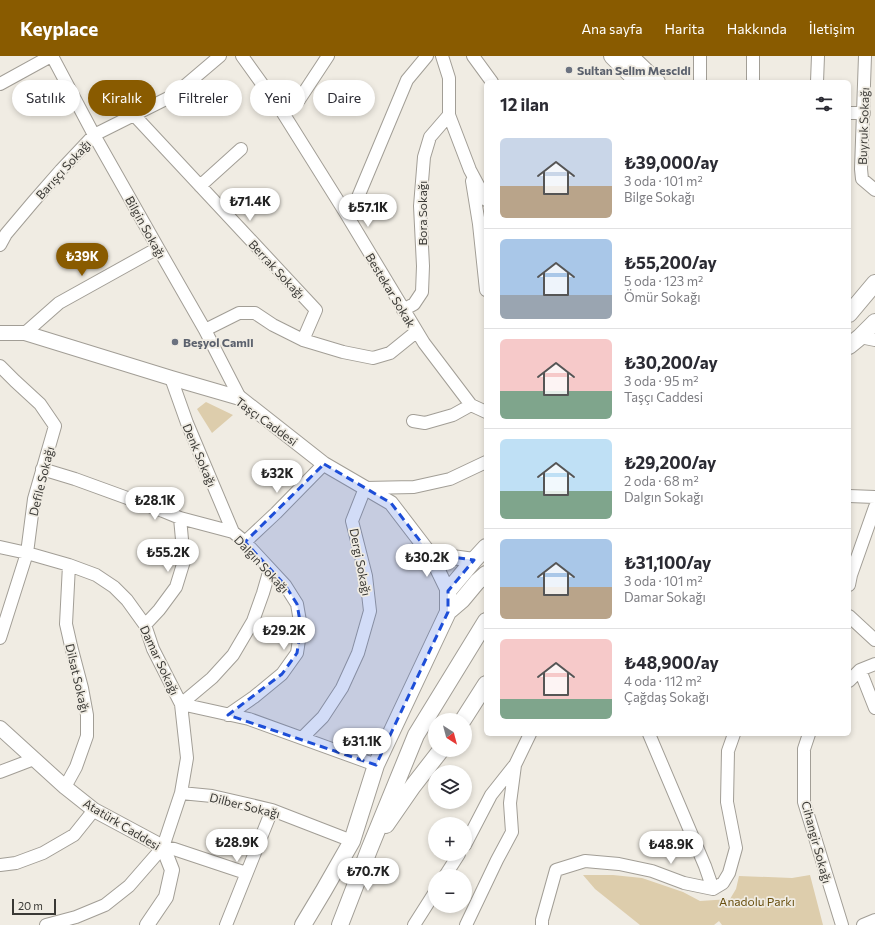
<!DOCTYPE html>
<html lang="tr">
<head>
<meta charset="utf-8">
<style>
  :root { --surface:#fff; --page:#f2f2f3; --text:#2b2b33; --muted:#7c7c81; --line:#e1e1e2; --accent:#895b00 }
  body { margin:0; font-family:Commissioner,sans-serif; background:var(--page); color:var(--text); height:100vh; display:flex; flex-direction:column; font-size:15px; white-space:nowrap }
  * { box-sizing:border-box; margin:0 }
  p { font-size:13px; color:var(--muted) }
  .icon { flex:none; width:22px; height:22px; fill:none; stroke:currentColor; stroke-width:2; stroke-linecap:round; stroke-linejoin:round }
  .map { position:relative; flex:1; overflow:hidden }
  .details { position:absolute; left:484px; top:24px; width:367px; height:656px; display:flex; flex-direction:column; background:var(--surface); border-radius:6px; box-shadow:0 2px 6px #0003 }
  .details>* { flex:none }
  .banner { position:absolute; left:12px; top:24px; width:380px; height:36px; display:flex; gap:8px }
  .needle { width:26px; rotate:144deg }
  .tools { position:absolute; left:428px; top:657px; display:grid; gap:8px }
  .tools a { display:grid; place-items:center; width:44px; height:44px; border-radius:50%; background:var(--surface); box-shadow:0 2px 6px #0003; font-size:20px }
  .scale { position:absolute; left:12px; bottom:10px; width:44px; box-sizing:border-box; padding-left:4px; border:2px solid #3a3935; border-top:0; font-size:11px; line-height:14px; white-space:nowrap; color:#3a3935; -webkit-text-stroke:3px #f0ece3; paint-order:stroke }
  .price { position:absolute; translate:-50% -34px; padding:0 9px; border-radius:14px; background:#fff; color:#222; font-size:13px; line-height:26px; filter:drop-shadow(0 1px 2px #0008) }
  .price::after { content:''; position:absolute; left:50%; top:24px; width:12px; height:9px; margin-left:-6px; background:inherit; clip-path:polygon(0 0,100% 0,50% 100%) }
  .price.active { background:var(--accent); color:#fff }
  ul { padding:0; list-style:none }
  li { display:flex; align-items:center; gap:12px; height:100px; padding:0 16px }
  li+li { border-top:1px solid var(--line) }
  li span { display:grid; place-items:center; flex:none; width:112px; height:80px; border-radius:6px; color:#555 }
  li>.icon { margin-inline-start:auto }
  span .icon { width:48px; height:48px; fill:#fffc; stroke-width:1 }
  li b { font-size:17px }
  h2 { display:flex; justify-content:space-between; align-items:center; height:48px; padding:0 16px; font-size:17px }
  .tag { padding:0 14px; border-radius:18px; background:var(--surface); box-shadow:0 2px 6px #0003; font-size:14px; line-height:36px }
  .tag.active { background:var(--accent); color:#fff }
  header { display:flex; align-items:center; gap:24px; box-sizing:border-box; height:56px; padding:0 20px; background:var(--accent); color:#fff }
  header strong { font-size:19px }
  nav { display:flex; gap:22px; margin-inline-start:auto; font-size:14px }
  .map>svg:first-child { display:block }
  .green { fill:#ddcdac }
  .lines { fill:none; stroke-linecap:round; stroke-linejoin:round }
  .minor-casing { stroke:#a29e96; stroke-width:14 }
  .tertiary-casing { stroke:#a29e96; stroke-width:16 }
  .secondary-casing { stroke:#a29e96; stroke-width:18 }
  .minor { stroke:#fff; stroke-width:12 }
  .tertiary { stroke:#fff; stroke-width:14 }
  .secondary { stroke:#fff; stroke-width:16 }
  .marked { fill:#1d4ed8; fill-opacity:0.2; stroke:#1d4ed8; stroke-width:3; stroke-dasharray:8 5; stroke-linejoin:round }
  .worship-dot { fill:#6b7280; stroke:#f0ece3; stroke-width:1.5 }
  .labels { text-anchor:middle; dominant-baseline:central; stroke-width:3.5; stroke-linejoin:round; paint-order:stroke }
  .worship-label { font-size:12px; font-weight:bold; fill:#5b616d; stroke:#f0ece3; text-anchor:start }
  .street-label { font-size:12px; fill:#3a3935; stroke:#f0ece3 }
  .park-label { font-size:12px; fill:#684f0f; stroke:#f0ece3 }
</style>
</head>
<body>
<header>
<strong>Keyplace</strong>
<nav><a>Ana sayfa</a><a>Harita</a><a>Hakkında</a><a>İletişim</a></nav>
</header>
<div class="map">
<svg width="875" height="869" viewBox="0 0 875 869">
  <rect width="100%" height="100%" fill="#f0ece3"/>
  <!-- green -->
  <path class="green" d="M206,346l27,13 -21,18 -15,-24z
    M583,819h30l29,3 41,14 17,9 30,-2 6,-10 3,-13 53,2 18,-3 13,50h-101l-3,-4 -5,4h-74l-45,-36z"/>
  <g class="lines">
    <defs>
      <path id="minor" d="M52,0l42,79 64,113 47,82 35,68
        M242,0l41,57 62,99 79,131 47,62 15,7
        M442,0l7,22v37l21,55 16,30
        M473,0l19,26
        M700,0v26
        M865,0l-4,113 1,10 13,11
        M753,26v-26
        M817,26l1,-26
        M0,28l51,-28
        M283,57l16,-13 29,-44
        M849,57h15
        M134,59l182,195 -13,30
        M472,125l7,43 7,66
        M200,130l41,-37
        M345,156l13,-15 49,-117 20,-24
        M0,189l6,-11 27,-32 28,-32 33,-35 80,-40 46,-39
        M403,254l11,-6 8,-12 1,-26 -3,-60 4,-49 6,-20 19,-22
        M205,274l34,-17h16l18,12 30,15 40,12 30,6 17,-5 26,-21
        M25,277l34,-30 99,-55
        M860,281l15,3
        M0,310l15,15 25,23 15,22 -21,73 -7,54 -27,85
        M171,322l16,45 46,109
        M413,365l12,2 28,-8 18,-10
        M42,413l33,10 88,32 17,7 53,14 12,10 40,43 12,19 4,23 -4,26 -15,21 -28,23 -26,18
        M849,440l26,1
        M245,486l31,-29 48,-49
        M0,491l27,6 42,12 27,10 18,12 13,13 18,25 8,24 28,55 6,54 -6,35 -18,54 -34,39 -24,19 -29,12 -30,8
        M849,529l2,-10 24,-68
        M849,560l26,24
        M145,569l14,-15 17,-23 8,-26 -4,-43
        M860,614l15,38
        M849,625l11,-11 15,-6
        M181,648l68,15 127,46
        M181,648l31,-26 21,-23 20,-34 10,-28 7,-24
        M649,678l56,132 8,23
        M809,678l-5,15v53l38,123
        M302,682l21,-21 19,-29 16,-35 12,-42 -4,-35 -14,-55 13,-33 49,-1 36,-8 36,-17
        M0,716l34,-13
        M65,731l11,-20 11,-31v-21l-5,-27 -11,-42 -5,-22 3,-59
        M181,737l31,3 60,14 80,31
        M465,789l26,-50 23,-29
        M163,791l11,2 72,24
        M0,809l16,-2 27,-10 31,-18 20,-25
        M445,820l14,-22
        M226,869l46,-115
        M414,869l21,-33
        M466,869l31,-65 15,-28 -2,-29 5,-38 15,-31
        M542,869v-5l14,-50 29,-9 34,3 33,7 32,12 29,6 10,-6 6,-10 7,-25 -9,-46 1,-51 6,-17
        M863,869l12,-5"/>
      <path id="tertiary" d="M0,277h25l146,45 69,20 84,66 67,39 39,51 18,37
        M430,498l44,6
        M0,672l65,59 29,23 69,37 9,23 -6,27 -19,28"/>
      <path id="secondary" d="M612,0l26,26
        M630,0l27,26
        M849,258l26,-31
        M849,290l11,-9 15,-15
        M448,556v-21l26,-31 12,-13
        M463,664l23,-36
        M386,769l27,-39 28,-36
        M303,869l21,-35 28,-49 24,-76 72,-153 14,-12 15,-18 9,-8
        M340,869l29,-75 47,-115 70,-114"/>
    </defs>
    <!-- minor casing -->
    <use href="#minor" class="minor-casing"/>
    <!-- tertiary casing -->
    <use href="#tertiary" class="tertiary-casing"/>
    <!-- secondary casing -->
    <use href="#secondary" class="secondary-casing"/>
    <!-- minor -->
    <use href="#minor" class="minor"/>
    <!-- tertiary -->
    <use href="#tertiary" class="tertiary"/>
    <!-- secondary -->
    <use href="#secondary" class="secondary"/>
  </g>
  <!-- marked area -->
  <path class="marked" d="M324,408l67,39 39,51 44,6 -26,31v21l-72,153 -148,-50 54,-41 15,-21 4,-26 -4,-23 -12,-19 -40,-43z"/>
  <!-- markers -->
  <g class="worship-dot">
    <circle cx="569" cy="14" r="4"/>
    <circle cx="175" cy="286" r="4"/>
  </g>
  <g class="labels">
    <!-- worship labels -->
    <g class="worship-label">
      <text x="577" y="14">Sultan Selim Mescidi</text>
      <text x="183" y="286">Beşyol Camii</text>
    </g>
    <!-- street labels -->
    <g class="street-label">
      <text transform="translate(863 70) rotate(-88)">Buyruk Sokağı</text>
      <text transform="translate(63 113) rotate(-48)">Barışçı Sokağı</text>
      <text transform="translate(422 157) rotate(-90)">Bora Sokağı</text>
      <text transform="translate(146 171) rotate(61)">Bilgin Sokağı</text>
      <text transform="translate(277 213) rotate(47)">Berrak Sokağı</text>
      <text transform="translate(391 234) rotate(59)">Bestekar Sokak</text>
      <text transform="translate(267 365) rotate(36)">Taşçı Caddesi</text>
      <text transform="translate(200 399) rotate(67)">Denk Sokağı</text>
      <text transform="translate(41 425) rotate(-76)">Defile Sokağı</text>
      <text transform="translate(361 506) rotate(79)">Dergi Sokağı</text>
      <text transform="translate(262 508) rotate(47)">Dalgın Sokağı</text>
      <text transform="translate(160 604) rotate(65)">Damar Sokağı</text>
      <text transform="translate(78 622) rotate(77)">Dilsat Sokağı</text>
      <text transform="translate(245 749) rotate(14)">Dilber Sokağı</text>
      <text transform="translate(122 768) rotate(31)">Atatürk Caddesi</text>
      <text transform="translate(817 786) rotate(75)">Cihangir Sokağı</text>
    </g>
    <!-- park labels -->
    <g class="park-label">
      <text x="757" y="845">Anadolu Parkı</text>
    </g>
  </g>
</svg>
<div class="tools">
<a><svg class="needle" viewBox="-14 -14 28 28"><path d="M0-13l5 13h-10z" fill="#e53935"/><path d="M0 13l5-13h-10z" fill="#7c7c81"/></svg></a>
<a><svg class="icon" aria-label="layers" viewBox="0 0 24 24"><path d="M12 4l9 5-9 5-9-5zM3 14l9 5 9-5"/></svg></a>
<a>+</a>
<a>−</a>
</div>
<div class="scale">20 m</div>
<b class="price" style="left:250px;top:166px">₺71.4K</b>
<b class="price" style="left:368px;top:172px">₺57.1K</b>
<b class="price active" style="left:82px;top:221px">₺39K</b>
<b class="price" style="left:277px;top:438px">₺32K</b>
<b class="price" style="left:155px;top:465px">₺28.1K</b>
<b class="price" style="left:168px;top:517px">₺55.2K</b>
<b class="price" style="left:427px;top:522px">₺30.2K</b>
<b class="price" style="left:284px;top:595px">₺29.2K</b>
<b class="price" style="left:362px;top:706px">₺31.1K</b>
<b class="price" style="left:237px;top:807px">₺28.9K</b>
<b class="price" style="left:671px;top:809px">₺48.9K</b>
<b class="price" style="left:368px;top:836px">₺70.7K</b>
<div class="banner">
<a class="tag">Satılık</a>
<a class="tag active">Kiralık</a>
<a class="tag">Filtreler</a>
<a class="tag">Yeni</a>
<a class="tag">Daire</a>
</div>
<section class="details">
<h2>12 ilan<svg class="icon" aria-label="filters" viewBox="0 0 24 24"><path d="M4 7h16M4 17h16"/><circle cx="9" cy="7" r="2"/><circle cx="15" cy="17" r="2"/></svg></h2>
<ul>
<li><span style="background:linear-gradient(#c9d6e8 60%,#b9a48a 0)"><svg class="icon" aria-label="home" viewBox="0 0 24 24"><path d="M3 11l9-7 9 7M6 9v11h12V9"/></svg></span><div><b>₺39,000/ay</b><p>3 oda · 101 m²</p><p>Bilge Sokağı</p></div></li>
<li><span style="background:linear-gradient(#a9c7e8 70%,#9aa5b1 0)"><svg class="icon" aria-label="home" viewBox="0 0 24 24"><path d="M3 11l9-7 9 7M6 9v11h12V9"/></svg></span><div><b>₺55,200/ay</b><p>5 oda · 123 m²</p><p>Ömür Sokağı</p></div></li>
<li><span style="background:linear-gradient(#f6c9c9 65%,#7fa58c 0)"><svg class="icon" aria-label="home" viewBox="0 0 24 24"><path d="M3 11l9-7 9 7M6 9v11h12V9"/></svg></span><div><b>₺30,200/ay</b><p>3 oda · 95 m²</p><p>Taşçı Caddesi</p></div></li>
<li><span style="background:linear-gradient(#bfe0f5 65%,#7fa58c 0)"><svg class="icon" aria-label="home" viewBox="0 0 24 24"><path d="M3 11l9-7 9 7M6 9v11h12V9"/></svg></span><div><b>₺29,200/ay</b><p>2 oda · 68 m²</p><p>Dalgın Sokağı</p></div></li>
<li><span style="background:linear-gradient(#a9c7e8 60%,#b9a48a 0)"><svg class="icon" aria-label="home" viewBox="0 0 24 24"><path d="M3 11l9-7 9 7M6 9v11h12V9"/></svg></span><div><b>₺31,100/ay</b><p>3 oda · 101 m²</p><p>Damar Sokağı</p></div></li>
<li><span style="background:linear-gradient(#f6c9c9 75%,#7fa58c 0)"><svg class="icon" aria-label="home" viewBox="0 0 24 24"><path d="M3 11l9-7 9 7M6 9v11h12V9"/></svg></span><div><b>₺48,900/ay</b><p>4 oda · 112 m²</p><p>Çağdaş Sokağı</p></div></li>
</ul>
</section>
</div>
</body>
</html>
